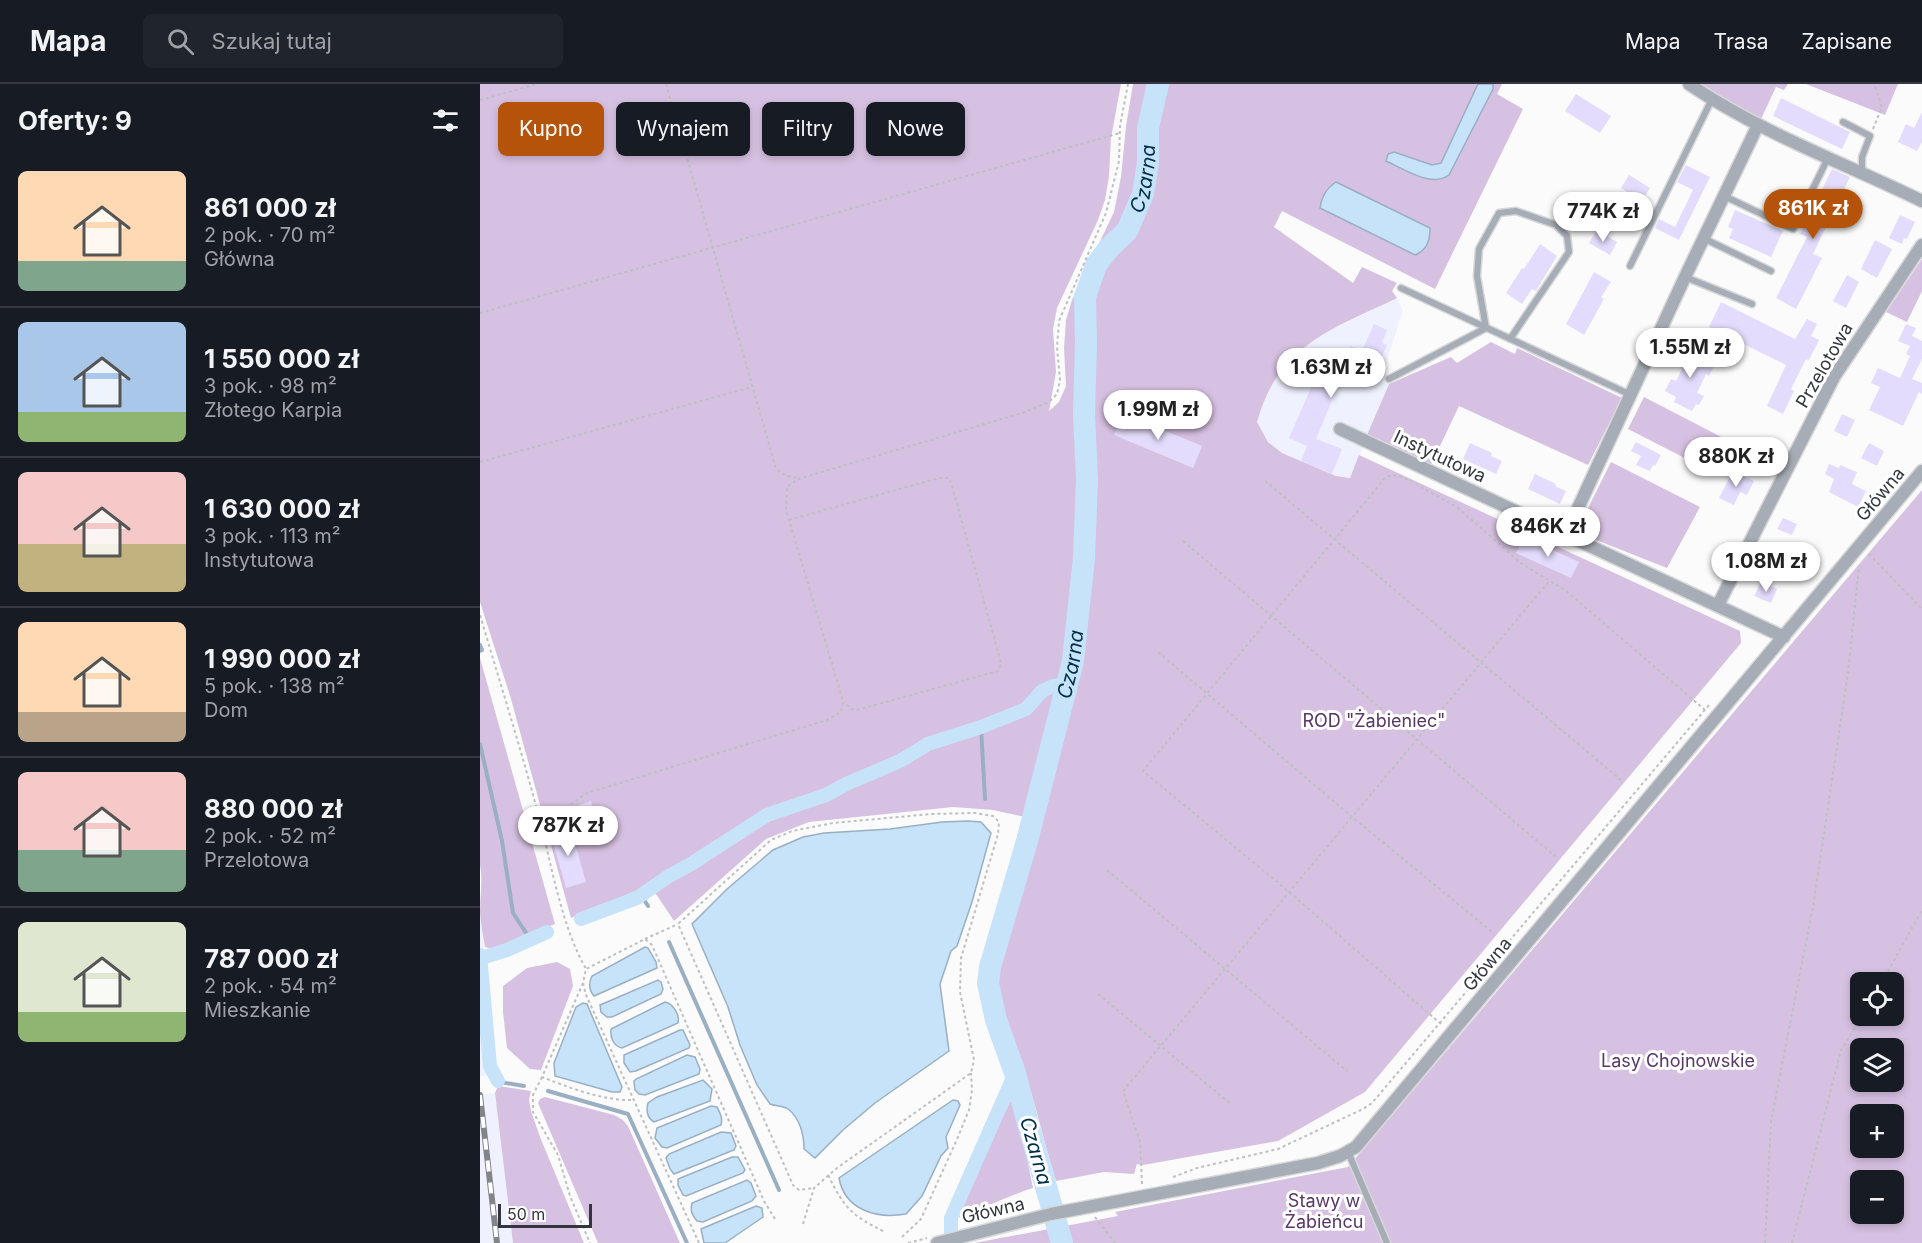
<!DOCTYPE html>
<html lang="pl">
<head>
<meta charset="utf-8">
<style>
  :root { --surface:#171b24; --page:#20242c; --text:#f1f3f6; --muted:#9ea1a6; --line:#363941; --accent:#b45309 }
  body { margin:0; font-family:Inter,sans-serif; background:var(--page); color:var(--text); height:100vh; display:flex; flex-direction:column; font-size:22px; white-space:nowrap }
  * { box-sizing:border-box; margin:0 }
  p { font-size:20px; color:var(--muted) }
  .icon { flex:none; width:33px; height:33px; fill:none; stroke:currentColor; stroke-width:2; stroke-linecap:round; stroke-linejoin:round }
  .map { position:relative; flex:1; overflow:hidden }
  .drawer { display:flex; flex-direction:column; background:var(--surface); width:480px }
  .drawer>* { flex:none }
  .guide { position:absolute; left:18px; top:18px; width:570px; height:54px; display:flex; gap:12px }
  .buttons { position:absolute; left:1370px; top:888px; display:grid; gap:12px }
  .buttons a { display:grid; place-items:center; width:54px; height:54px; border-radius:9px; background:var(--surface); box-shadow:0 3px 9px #0003; font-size:30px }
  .scale { position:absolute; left:18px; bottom:15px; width:94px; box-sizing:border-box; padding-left:6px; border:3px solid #34363f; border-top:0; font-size:16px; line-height:21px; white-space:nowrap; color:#34363f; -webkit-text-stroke:4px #fff; paint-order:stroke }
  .price { position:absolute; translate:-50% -51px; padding:0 14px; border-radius:21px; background:#fff; color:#222; font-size:20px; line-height:39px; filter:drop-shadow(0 2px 3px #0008) }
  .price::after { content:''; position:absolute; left:50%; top:36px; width:18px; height:14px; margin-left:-9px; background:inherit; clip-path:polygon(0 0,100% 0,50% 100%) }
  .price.active { background:var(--accent); color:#fff }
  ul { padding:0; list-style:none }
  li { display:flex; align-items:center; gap:18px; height:150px; padding:0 18px }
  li+li { border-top:2px solid var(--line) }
  li span { display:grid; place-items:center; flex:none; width:168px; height:120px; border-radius:9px; color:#555 }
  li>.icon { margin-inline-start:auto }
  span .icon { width:72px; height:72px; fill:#fffc; stroke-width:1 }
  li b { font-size:26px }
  h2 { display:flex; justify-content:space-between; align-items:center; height:72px; padding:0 18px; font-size:26px }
  .tag { padding:0 21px; border-radius:9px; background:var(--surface); box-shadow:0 3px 9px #0003; font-size:21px; line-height:54px }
  .tag.active { background:var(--accent); color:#fff }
  header { display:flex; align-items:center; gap:36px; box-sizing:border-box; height:84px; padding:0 30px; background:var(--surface); border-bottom:2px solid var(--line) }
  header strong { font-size:28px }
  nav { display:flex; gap:33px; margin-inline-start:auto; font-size:21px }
  .search { width:420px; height:54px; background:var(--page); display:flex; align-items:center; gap:15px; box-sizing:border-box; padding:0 21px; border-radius:9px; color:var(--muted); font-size:22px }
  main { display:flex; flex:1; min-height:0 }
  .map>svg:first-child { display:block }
  .built { fill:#eff1fe }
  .green { fill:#d7c1e2; fill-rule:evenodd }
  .water { fill:#c6e3fa; stroke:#9aafc2; stroke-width:1.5 }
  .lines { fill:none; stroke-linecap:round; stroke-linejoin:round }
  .stream { stroke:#9aafc2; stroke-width:4 }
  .canal { stroke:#c6e3fa; stroke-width:14 }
  .river { stroke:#c6e3fa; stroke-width:22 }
  .building { fill:#e4dcfc }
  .lane-casing { stroke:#d7d8d9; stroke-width:9 }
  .street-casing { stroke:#d7d8d9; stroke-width:15 }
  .path { stroke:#bebfc1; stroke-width:2; stroke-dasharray:3 3; stroke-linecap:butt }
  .lane { stroke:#a7adb6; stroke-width:6 }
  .street { stroke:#a7adb6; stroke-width:12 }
  .rail-casing { stroke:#838489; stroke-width:6 }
  .rail { stroke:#fff; stroke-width:4; stroke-dasharray:11; stroke-linecap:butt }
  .labels { text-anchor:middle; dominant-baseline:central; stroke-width:6; stroke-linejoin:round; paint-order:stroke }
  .street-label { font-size:18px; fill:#34363f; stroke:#fff }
  .park-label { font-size:18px; fill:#583766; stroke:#fff }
  .water-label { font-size:20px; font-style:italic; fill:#002f4a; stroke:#fff }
</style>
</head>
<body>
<header>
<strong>Mapa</strong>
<div class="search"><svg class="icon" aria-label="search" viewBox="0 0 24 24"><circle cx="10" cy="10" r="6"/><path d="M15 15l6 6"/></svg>Szukaj tutaj</div>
<nav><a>Mapa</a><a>Trasa</a><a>Zapisane</a></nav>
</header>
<main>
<section class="drawer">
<h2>Oferty: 9<svg class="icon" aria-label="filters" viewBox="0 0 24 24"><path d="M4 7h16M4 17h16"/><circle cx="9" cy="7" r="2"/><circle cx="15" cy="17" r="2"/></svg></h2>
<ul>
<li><span style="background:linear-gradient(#ffd9b3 75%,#7fa58c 0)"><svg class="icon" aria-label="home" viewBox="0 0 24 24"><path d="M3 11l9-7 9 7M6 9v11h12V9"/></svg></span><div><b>861 000 zł</b><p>2 pok. · 70 m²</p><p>Główna</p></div></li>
<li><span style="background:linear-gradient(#a9c7e8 75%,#8fb573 0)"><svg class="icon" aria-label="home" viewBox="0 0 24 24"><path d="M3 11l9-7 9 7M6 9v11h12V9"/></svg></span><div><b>1 550 000 zł</b><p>3 pok. · 98 m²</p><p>Złotego Karpia</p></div></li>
<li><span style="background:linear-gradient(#f6c9c9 60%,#c2b280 0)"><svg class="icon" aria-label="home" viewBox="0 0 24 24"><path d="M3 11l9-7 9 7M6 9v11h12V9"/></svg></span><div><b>1 630 000 zł</b><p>3 pok. · 113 m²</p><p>Instytutowa</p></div></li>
<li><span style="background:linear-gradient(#ffd9b3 75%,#b9a48a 0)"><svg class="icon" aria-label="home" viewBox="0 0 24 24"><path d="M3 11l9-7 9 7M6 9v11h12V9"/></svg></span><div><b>1 990 000 zł</b><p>5 pok. · 138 m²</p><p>Dom</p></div></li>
<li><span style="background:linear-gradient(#f6c9c9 65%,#7fa58c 0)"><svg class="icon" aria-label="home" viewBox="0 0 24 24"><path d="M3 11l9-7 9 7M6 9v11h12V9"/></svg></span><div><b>880 000 zł</b><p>2 pok. · 52 m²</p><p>Przelotowa</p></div></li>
<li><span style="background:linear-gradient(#dfe7d0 75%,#8fb573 0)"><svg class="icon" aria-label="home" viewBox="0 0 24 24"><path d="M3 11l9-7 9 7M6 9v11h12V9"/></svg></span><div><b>787 000 zł</b><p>2 pok. · 54 m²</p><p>Mieszkanie</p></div></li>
</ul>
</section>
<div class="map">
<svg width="1442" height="1159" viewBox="0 0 1442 1159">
  <rect width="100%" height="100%" fill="#fbfbfb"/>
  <!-- built -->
  <path class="built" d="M917,214l6,13 -20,62 5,3 1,8 -39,94 -14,-2 -54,-23 -14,-11 -11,-20 5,-18 18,-33 15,-17 21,-17z
    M0,830l18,160 -18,2z
    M15,1009l3,27 15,123h-33v-149z"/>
  <!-- green -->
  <path class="green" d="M0,0h641l-10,54 -2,38 -4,24 -7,20 -41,88 -4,21 3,43 -7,39 10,-9 7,-16 -2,-38 2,-28 6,-20 42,-88 7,-35 5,-51 7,-42h369l-5,10 26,15 -88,180 -153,-78 -8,16 79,56 9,-16 35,16 -5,8 5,7c-66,32 -118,46 -140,124l11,20 14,11 54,23 14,2 9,-23 381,176 1,12 -376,449 -87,49 -135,24 -6,-1 -3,10 -30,-2 -48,9c-11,-35 -19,-72 -31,-107 -12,-36 -32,-69 -29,-108l47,-145 -50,-11 -40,-3 -144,15 -43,17 -92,82 -26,-39 -10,8 -67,28 -60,-219 -31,-97z
    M1221,0h87l-4,6 -8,-3 -16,34z
    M1326,0h92l-13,31z
    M1442,175v32l-15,31 -21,-10z
    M1011,258l24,12 2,-6 105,50 -34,67 -129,-59 -28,59 -64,-30 22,-51 62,-27 6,6z
    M1164,313l87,45 -15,32 -88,-45z
    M1131,378l89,45 -33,61 -91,-36z
    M1442,406v753h-948l144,-27 -3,-4 233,-45zM1380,898h33v34h-33zM1380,964h33v34h-33zM1380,1030h33v34h-33zM1380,1096h33v34h-33z
    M0,574l75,266 -62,25 -8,-2c-2,-11 -4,-22 -5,-34 0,-17 3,-32 0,-48z
    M77,878l13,7 3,17 -32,84 -11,-1 -23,-21 -4,-36v-26l24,-18z
    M18,1002l33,5 -2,9 2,11 9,26 44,106h-71l-18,-150z
    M534,1010l19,94c-26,8 -50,21 -76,30l1,-11 17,-35z
    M65,1013l69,18 9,5 5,6 52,117h-82l-60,-140 2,-4z"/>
  <!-- water -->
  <path class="water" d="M998,0h15v5l-44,86c-18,13 -45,-6 -63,-14l2,-7 6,-2 38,13 9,-2z
    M856,98l94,46c0,13 -3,22 -15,27l-95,-47c2,-12 6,-19 16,-26z
    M488,737l13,1 10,11 -19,69 -15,44 -6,5 -11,33 9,67 -74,52 -32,27 -28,28 -11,-9c0,-14 -4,-31 -16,-40 -4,-3 -13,-3 -18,-5l-13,-19 -17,-40 -12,-38 -36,-83 35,-35 46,-39 30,-13 21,-4 66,-4 52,-7z
    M165,863l3,1 8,14 1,6 -63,28c-5,-6 -6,-12 -2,-20z
    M178,896l3,2 2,7 -2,5 -49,23h-5l-6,-5 -1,-7z
    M185,918c8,2 15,12 13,21l-56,25c-9,-2 -12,-11 -11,-19z
    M103,919l4,1 35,83 -2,5h-8l-57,-16 -1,-13 22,-56z
    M200,946h3l7,15 -1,3 -53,23 -6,1 -6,-9v-8z
    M207,971l8,2 5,12 -1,5 -54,21 -6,-1 -4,-4 -1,-9 2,-2z
    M223,996l9,9 -2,12 -56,21c-7,-4 -8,-11 -6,-19l9,-6z
    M473,1016l5,1 2,4 -14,32 2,11 -7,8 -19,40 -16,18c-28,5 -61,-3 -67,-36z
    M231,1022l6,1c3,6 6,11 4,18l-54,23 -5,-1 -7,-9 2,-10z
    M241,1048l10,1 5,13 -2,4 -60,24 -4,-5 -4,-11 3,-4z
    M252,1073h6l7,13 -2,3 -57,23 -3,-1 -5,-10v-6z
    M267,1096l4,3 5,13 -4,5 -49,21 -6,-1c-5,-6 -7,-10 -5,-18z
    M276,1122l6,2 1,9 -38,26h-21l-3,-14z"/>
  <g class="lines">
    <!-- stream -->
    <path class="stream" d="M0,561l2,5 -2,1
      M501,643l4,72
      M0,660l22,97 11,72 17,26
      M161,811l7,11
      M189,858l110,248
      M14,997l30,5
      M68,1007l80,23 59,129"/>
    <!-- canal -->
    <path class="canal" d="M101,835l56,-21 32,-22 22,-12 76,-49 59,-20 20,-11 54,-23 28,-17 53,-17 45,-18 16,-18 11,-5 15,-3
      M0,871l10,111 8,15
      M1,874l26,-8 40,-18
      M471,1159v-25l64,-145"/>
    <!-- river -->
    <path class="river" id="s1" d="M582,1159l-35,-123 -12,-47 -19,-53 -8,-37 2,-16 37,-126 46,-180 11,-103 3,-78 -3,-66 2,-70 -1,-47 11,-32 13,-17 18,-17 16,-37 5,-32v-34l10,-44"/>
  </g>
  <!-- building -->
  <path class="building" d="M1096,10l35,22 -11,17 -35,-22z
    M1301,14l69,34 -8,17 -69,-33z
    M1442,28v30l-5,9 -19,-9 8,-18 8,4z
    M1206,81l24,12 -31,63 -24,-12 4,-9 16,8 18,-37 -16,-8z
    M1352,85l18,8 -37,77 9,4 -26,51 -20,-11 31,-61 -7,-3z
    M1149,91l21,13 -8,13 -21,-13z
    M1255,126l48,21 -12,26 -42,-19 4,-9 -5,-2z
    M1420,131l15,7 -8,17 -3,-1 -2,6 -13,-6z
    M1117,146l20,12 -7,13 -21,-12z
    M1395,156l17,9 -15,29 -16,-9z
    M1060,160l17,12 -21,35 -4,-2 -10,15 -16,-11 16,-25 2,1z
    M1114,188l17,10 -10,15 3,2 -20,36 -18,-11z
    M1367,191l12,7 -13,26 -13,-7z
    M1241,218l74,37 12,-20 10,5 -6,12 8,4 -10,20 -3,-1 -15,30 3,2 -11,23 -16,-8 19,-41 -77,-38z
    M894,240l13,6 -5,13 5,2 -11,25 -27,-11 -33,80 26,10 -10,25 -31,-13 6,-15 -18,-8 39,-89 18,8 5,-11 11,5z
    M1426,240l10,4 -4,8 10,5v18l-10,20 10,4v11l-3,-2 -16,34 -34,-16 11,-23 -9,-4 7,-15 22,10 10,-22 -4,-2 4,-8 -12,-5z
    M1207,261l17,9 -2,3 6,3 -2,2 8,4 -5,10 -3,-2 -9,19 7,3 -5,9 -3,-1 -4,7 -18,-9 2,-5 -11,-6 6,-12 5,2 11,-22 -5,-3z
    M643,329l79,33 -9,22 -79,-33z
    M1362,330l13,6 -8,17 -13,-6z
    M1156,358l25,13 -6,11 -2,-1 -3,6 -14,-6 5,-9 -10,-5z
    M990,359l22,10 -1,3 11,5 -6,13 -33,-15z
    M1389,359l15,8 -7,15 -16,-8z
    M1349,380l10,4 1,-3 17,7 -5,12 14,7 -8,16 -29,-15 5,-13 -9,-5z
    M1253,387l21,10 -7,14 -7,-3 -6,13 -15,-7z
    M1055,390l21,10 -1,2 11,5 -6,13 -32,-15z
    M1303,434l14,6 -5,11 -15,-6z
    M1044,453l55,25 -8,16 -55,-25z
    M1272,475l14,6 -6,17 -15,-7z
    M1281,498l16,7 -6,14 -17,-7z
    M111,717l5,19 -11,3 -6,-18z
    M90,742l16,56 -20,6 -16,-56z"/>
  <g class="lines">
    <defs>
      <path id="lane" d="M1363,38l27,14 -8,21v14
        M1244,112l69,33 35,-71
        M1225,155l66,32
        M1150,182l82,-167
        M1205,193l67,27
        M921,204l230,107
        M909,295l97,-51 -9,-52 2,-27 20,-36 17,-2 40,14 11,11 2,16 -59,87
        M868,1068l39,91"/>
      <path id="street" d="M1209,0c72,49 155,79 233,117
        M860,345l444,208
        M1086,450l119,-257 73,-152
        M1238,521l116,-228 88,-132
        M457,1159l114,-29 267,-51 22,-7 16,-9 566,-676"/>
    </defs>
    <!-- lane casing -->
    <use href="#lane" class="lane-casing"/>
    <!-- street casing -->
    <use href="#street" class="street-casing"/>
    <!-- path -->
    <path class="path" d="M186,0l110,385 9,6 11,3
      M0,16l57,-16
      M1393,45l9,-22 -8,-23
      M0,229l640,-180
      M0,378l272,-75
      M785,397l356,299
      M309,436l150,-42h10l3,8 49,177 -3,8 -141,39 -6,-1 -7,-7
      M703,457l373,316
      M1389,470l53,55
      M0,531c20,68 41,134 59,202 13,49 22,108 47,152
      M678,568l193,164 141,116
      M61,741l46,-32 240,-73 14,-8 2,-11 -57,-191 1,-23 11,-8 224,-66 27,-11 8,-8 3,-14 -3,-33 2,-26 47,-108 13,-52 1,-35 8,-42
      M627,786l240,201
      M165,855l33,-15
      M1402,898l40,-72
      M103,899l-41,94c28,11 62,24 91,23
      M618,910l133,110
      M961,940l-153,-133 -145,-120 243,-294 7,-2 10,2 54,30 65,57 43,26 140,120
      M62,993l-9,18v17l25,43 12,41 20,47
      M348,1091c17,34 23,40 57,57
      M693,1093l24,-9 81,-19 85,-40 9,-6 337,-398
      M662,1100l-2,-43 -17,-50 427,-511
      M615,1133l20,26
      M323,1140l11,-36 23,-20 134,-95 3,-13 -14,-68 1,-34 37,-124 1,-12 -6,-6 -18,-3 -44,1 -98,9 -41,8 -21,9 -93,84 115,261 6,5 15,-2
      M422,1153l19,-18 37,-82 11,-27 3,-20 -1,-17
      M219,1159l-113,-248 -3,-12 3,-14 59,-30 7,6 112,256 11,18
      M428,1159l19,-5
      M1285,1159l6,-122 42,-214 35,-234 11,-107
      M1312,1159l49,-193 21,-34"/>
    <!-- lane -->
    <use href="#lane" class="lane"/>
    <!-- street -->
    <use href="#street" class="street"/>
    <defs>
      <path id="rail" d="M0,1011l17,148"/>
    </defs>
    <!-- rail casing -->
    <use href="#rail" class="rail-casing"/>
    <!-- rail -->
    <use href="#rail" class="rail"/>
  </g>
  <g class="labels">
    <!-- street labels -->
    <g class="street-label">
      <text transform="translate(1344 281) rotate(-60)">Przelotowa</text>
      <text transform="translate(960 372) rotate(25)">Instytutowa</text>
      <text transform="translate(1400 410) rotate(-50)">Główna</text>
      <text transform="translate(1007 880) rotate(-50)">Główna</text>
      <text transform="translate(513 1126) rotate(-13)">Główna</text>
    </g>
    <!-- park labels -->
    <g class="park-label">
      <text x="894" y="636">ROD "Żabieniec"</text>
      <text x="1198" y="976">Lasy Chojnowskie</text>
      <text x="844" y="1116">Stawy w<tspan x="844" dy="21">Żabieńcu</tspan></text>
    </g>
    <!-- water labels -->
    <g class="water-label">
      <text stroke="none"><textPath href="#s1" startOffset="1104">Czarna</textPath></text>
      <text stroke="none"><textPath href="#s1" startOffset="600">Czarna</textPath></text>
      <text transform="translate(556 1067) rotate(74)">Czarna</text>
    </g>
  </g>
</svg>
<div class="buttons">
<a><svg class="icon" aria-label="locate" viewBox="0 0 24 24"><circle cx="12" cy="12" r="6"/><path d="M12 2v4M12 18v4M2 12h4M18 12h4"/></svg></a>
<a><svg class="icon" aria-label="layers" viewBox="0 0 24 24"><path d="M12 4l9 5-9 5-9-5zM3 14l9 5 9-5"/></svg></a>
<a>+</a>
<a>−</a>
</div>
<div class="scale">50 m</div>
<b class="price active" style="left:1333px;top:156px">861K zł</b>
<b class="price" style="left:1123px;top:159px">774K zł</b>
<b class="price" style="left:1210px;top:295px">1.55M zł</b>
<b class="price" style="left:851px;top:315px">1.63M zł</b>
<b class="price" style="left:678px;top:357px">1.99M zł</b>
<b class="price" style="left:1256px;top:404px">880K zł</b>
<b class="price" style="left:1068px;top:474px">846K zł</b>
<b class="price" style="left:1286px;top:509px">1.08M zł</b>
<b class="price" style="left:88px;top:773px">787K zł</b>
<div class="guide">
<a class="tag active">Kupno</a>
<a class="tag">Wynajem</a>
<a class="tag">Filtry</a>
<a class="tag">Nowe</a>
</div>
</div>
</main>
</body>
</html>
